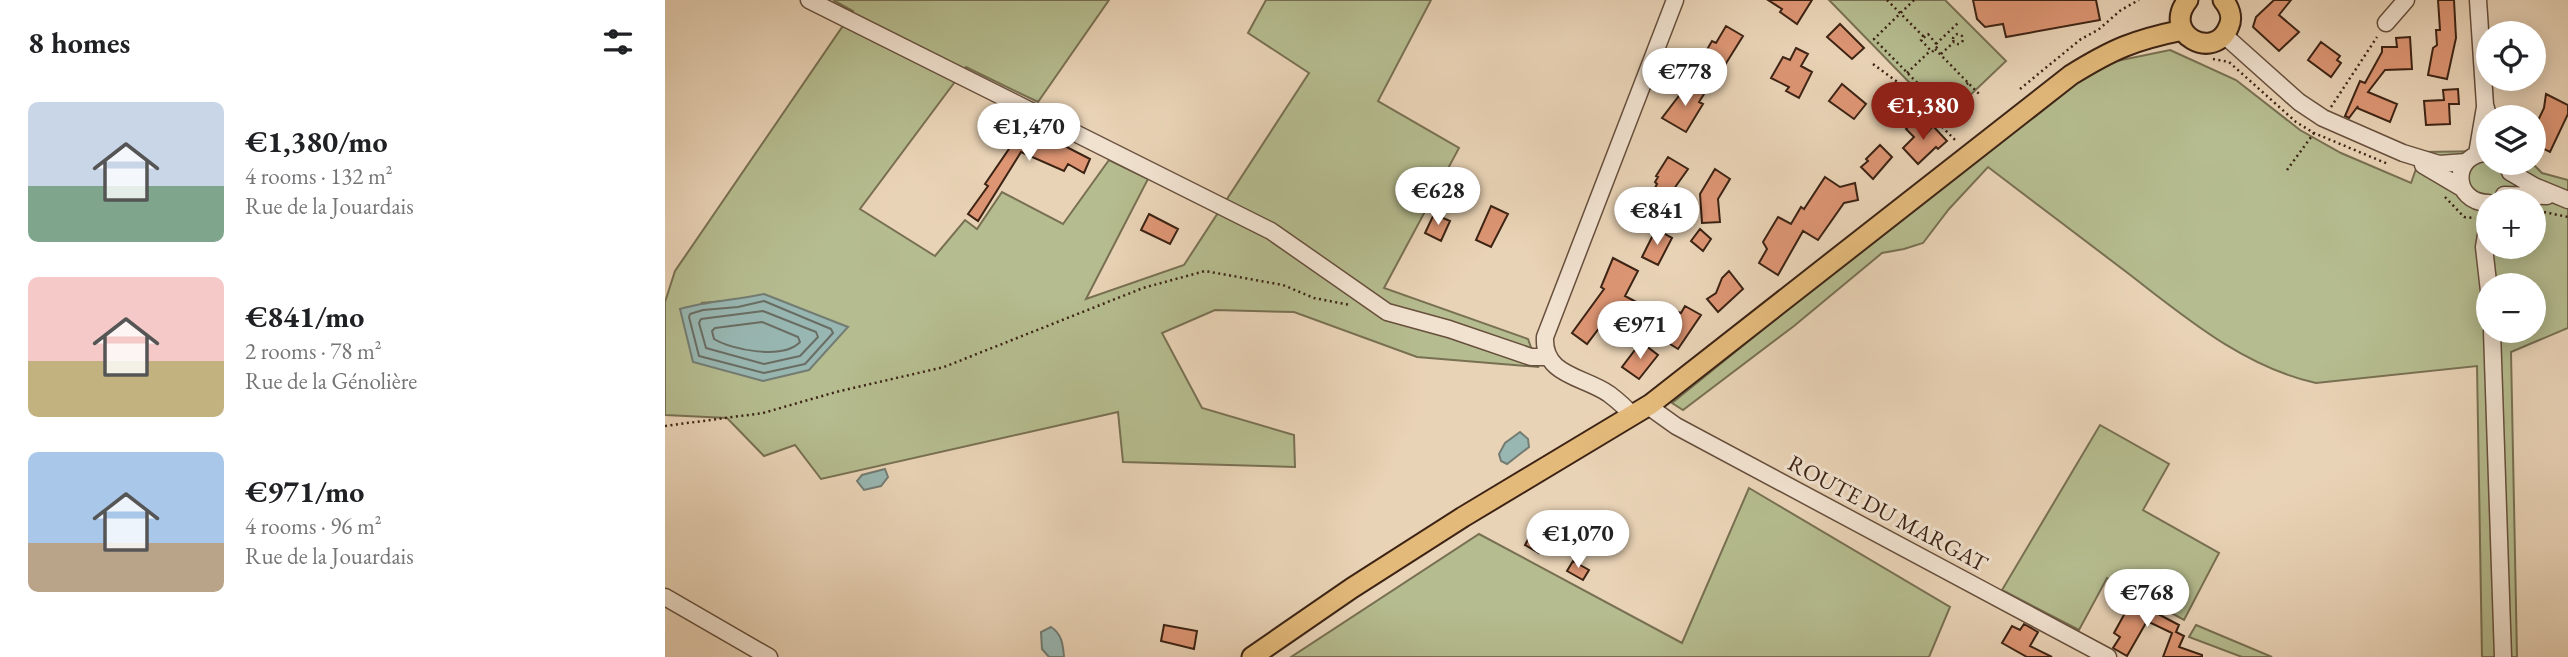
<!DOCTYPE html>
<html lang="en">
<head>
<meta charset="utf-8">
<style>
  :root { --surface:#fff; --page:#f6f6f6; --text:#202124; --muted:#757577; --accent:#8f2418 }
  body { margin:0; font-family:"EB Garamond",serif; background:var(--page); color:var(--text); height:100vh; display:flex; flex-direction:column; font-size:26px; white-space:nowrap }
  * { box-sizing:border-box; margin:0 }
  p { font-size:23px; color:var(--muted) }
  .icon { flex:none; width:38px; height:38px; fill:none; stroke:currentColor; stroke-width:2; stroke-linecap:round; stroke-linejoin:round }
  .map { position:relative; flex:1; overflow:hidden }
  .details { display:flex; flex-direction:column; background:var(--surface); width:665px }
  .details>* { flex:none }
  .controls { position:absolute; left:1811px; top:21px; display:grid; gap:14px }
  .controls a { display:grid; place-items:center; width:70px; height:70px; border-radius:50%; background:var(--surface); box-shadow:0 4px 18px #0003; font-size:35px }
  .price { position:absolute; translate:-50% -60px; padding:0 16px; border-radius:24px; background:#fff; color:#222; font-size:23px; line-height:46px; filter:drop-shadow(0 2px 4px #0008) }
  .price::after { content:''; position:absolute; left:50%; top:42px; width:21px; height:16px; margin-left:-10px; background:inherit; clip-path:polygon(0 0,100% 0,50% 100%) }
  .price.current { background:var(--accent); color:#fff }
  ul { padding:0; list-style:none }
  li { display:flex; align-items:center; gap:21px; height:175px; padding:0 28px }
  li span { display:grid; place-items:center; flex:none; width:196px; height:140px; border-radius:10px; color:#555 }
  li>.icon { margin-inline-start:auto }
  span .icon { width:84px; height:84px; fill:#fffc; stroke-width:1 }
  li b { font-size:30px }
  h2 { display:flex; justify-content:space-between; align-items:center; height:84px; padding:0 28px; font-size:30px }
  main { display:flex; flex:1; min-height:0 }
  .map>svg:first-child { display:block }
  .green { fill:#b5bc8f; stroke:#787052; stroke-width:2; fill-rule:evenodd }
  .water { fill:#98b7b2; stroke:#737c73; stroke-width:2 }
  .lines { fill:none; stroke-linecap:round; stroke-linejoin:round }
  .shore { stroke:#6a6d63; stroke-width:2 }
  .building { fill:#dd9573; stroke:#3c2314; stroke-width:2 }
  .minor-casing { stroke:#674f3c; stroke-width:19 }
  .major-casing { stroke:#3c2314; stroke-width:23 }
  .path { stroke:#3c2314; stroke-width:2.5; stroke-dasharray:2 3.5; stroke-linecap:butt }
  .minor { stroke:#f1e2d0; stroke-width:16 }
  .major { stroke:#e4ba7b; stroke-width:19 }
  .labels { text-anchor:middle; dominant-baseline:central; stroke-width:6; stroke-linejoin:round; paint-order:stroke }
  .street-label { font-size:23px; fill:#3c2314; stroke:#f1e2d0 }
</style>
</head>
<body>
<main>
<section class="details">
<h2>8 homes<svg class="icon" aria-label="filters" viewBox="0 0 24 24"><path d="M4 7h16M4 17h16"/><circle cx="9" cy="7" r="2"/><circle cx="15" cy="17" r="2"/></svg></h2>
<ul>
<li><span style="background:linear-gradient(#c9d6e8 60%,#7fa58c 0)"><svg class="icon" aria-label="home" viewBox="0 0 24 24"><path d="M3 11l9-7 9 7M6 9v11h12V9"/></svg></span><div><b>€1,380/mo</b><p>4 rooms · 132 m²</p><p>Rue de la Jouardais</p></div></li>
<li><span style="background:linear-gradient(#f6c9c9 60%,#c2b280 0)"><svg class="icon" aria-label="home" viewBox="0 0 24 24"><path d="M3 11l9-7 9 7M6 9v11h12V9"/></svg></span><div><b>€841/mo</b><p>2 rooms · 78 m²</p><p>Rue de la Génolière</p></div></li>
<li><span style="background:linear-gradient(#a9c7e8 65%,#b9a48a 0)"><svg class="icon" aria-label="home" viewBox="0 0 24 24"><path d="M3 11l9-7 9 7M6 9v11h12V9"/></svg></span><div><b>€971/mo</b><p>4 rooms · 96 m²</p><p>Rue de la Jouardais</p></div></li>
</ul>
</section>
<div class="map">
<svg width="1903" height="657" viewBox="0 0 1903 657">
  <rect width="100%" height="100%" fill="#e9d3b6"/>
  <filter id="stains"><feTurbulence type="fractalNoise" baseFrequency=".00286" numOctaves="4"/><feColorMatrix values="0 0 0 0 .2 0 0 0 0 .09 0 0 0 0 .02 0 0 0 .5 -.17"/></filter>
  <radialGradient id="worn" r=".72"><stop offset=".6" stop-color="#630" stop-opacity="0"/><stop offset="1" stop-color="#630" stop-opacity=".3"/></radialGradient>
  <!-- green -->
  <path class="green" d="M168,0h276l-71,102 -72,-35 -106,142 75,47 30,-36 12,9 25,-37 61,32 46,-64 39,19 -62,120 98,-34 125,-192 -61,-40 18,-33h165l-53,101 81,47 -75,140 144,51 10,28 -121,-10 -123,-45 -79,-2 -53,23 40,75 92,27 1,32 -172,-5 -5,-50 -297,67 -26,-34 -31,11 -37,-38 -62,-3v-113l10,-31 178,-260zM73,300l70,13 39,14 -146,-24z
    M1164,0h116l61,61 -61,58z
    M1505,50l66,30 64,50 41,23 70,30 11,-31 66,-1 1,12h43l10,10 26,7v148l-57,24 6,305h-35l-5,-291 -161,17c-72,-16 -130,-65 -187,-109 -47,-36 -94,-71 -141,-107l-39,42 -26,34 -19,6 -22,4 -88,73 -111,84 -11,-7 272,-220 112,-87 51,-33zM1824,201h45v46h-45zM1824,285h45v46h-45z
    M1435,425l69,39 -26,46 76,43 -35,67 -77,-42 -28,52 -77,-40z
    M1084,488l201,119 -21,50h-638l188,-123 203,109z
    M1531,625l76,32h-30l-53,-20z"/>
  <!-- water -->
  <path class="water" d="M99,294l84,33 -39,43 -46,11 -70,-19 -13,-53c27,-8 56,-9 84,-15z
    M855,432l8,7 1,8 -22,17 -6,-3 -2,-7 6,-11z
    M220,469l3,8 -7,9 -17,4 -7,-9 5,-6z
    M386,627c11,7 12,18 13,30h-15l-7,-8 -1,-17z"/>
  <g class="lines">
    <!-- shore -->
    <path class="shore" d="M99,301l67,28 2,4 -28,31 -41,9 -65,-17 -10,-39 1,-3 13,-4 35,-3z
      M98,311l53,21 2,5 -18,19 -36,8 -58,-16 -7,-25 2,-4z
      M97,322l36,15 2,5c-17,18 -68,8 -86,-3l-2,-8 3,-3z"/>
  </g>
  <!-- building -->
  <path class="building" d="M1103,0h44l-15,24 -17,-12 2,-3z
    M1308,0h123l4,20 -94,17 -3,-13 -18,3 -8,-8z
    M1609,0h17l-12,15 20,17 -20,19 -26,-24 3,-10z
    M1773,0h16l2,38 -9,41 -19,-4 5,-27 4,-3 -1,-15h4z
    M1175,24l24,24 -12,11 -25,-22z
    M1061,26l17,10 -18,29 -20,-12 7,-12 4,2z
    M1745,37l2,32 -27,1 -17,22 29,12 -7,18 -33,-14 1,-2 -9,12 -4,-2 15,-35 5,2 17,-31v-5h15l-1,-9z
    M1656,42l19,14 -3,4 4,3 -10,14 -23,-17z
    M1131,48l12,6 -7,12 11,6 -13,26 -13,-7 3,-4 -18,-9 12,-21 7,3z
    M1023,84l16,10 -5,8 4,2 -17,28 -24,-14z
    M1177,84l24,20 -12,15 -25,-18z
    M1230,87l8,8 -9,10 -7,-7z
    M1793,89l1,15h-10l1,20 -24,1 -2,-24 20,-1 -1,-10z
    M1881,94l22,11v9l-18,38 -16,-8v-15l10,-21z
    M1250,120l12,13 6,-7 14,15 -9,8 -2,-2 -18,17 -15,-16 11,-11 -8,-8z
    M359,127l21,14 4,-9 11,5 -3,5 33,17 -6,14 -16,-9 -4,7 -43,-19 -43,69 -10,-7 20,-28 -3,-2z
    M1215,145l12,12 -19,22 -12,-12 7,-6 -2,-2z
    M1003,157l20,12 -22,31 -13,-8 4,-8 -2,-2 3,-5 -2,-1z
    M1050,169l15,10 -12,20 2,23 -18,1 -2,-29z
    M1160,177l15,10 15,-4 3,17 -14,3 -26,37 -15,-9 -25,44 -19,-12 8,-14 -4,-7 15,-25 13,7 10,-17 3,2z
    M826,206l17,8 -17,33 -15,-7z
    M484,214l29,15 -8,15 -29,-14z
    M769,214l16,7 -9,20 -16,-8z
    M991,229l16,9 -14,27 -16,-8z
    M1035,229l11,10 -8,12 -12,-10z
    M948,258l25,13 -13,25 19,10 -14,19 -15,-11 -9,11 -3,-2 -16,21 -15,-11 32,-44 -3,-2z
    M1064,271l14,18 -25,23 -11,-13 9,-6 6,-15z
    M1020,306l16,9 -23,34 -16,-10 16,-27 3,1z
    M976,342l17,13 -19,24 -17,-12z
    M873,521l14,7 -13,25 -14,-8z
    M908,561l16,9 -6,10 -16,-9z
    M1459,596l55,29 -3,7 8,4 -5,11 23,8v2h-39l9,-24 -25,-12 -20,35 -14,-8 7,-11 -6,-4 11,-20 -8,-4z
    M1359,624l14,8 -8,14 22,11h-25l-25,-14 10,-17 8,4z
    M499,625l33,6 -3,18 -33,-8z"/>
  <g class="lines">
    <defs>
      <path id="minor" d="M144,0l462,231 116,81 62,17 82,28h16
        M1813,0l7,105 4,13
        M1721,23l20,-23
        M1559,35l75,67 24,16 80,35 36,11 27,-2
        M1824,153c-38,-1 -38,50 0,50
        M1812,154l8,-47
        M1758,165l39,23
        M1845,172l24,14 34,14
        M1839,195l43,1
        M1824,217l-5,30 5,44
        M1827,331l11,326
        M986,404l4,7 21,15 432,231
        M968,416c-7,-8 -16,-16 -24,-22 -26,-18 -66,-18 -64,-57l130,-337
        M0,597l104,60"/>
      <path id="major" d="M1523,0c-28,34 27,63 41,26 4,-9 0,-19 -6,-26
        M587,657l100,-69 111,-71 188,-113 420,-329c42,-26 63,-35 112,-45"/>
    </defs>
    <!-- minor casing -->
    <use href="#minor" class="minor-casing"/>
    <!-- major casing -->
    <use href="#major" class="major-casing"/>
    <!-- path -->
    <path class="path" d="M1222,0l37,37
      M1249,0l-40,39 68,69 26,-25
      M1263,34l10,12 -6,6 -11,-12z
      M1288 39a5 5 0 1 1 10 0a5 5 0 1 1-10 0Z
      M1271,44l22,-21
      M1270,49l45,46
      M1276,54l13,-12
      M1548,59l16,3 67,60 18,11 74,31
      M1208,64l27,20 57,58
      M1242,73l23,-22
      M1355,89l61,-50 17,-9 23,-20 18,-10
      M1666,107l46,-70
      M1622,170l27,-37
      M1780,197l19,20 11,1
      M1879,212l24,5
      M0,426l98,-13 73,-21 108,-25 199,-79 62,-17 78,14 31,13 36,7"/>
    <!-- minor -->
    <use href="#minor" class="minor"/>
    <!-- major -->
    <use href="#major" class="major"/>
  </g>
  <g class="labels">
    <!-- street labels -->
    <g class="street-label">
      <text transform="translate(1223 513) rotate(28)">ROUTE DU MARGAT</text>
    </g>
  </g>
  <rect width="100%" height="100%" filter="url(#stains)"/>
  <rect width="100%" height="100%" fill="url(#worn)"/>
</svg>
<div class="controls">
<a><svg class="icon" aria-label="locate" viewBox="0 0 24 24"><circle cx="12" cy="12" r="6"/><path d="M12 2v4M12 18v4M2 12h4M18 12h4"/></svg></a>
<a><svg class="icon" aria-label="layers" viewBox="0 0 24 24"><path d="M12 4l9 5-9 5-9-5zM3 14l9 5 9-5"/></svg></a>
<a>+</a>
<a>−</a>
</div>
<b class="price" style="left:1020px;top:108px">€778</b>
<b class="price current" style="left:1258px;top:142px">€1,380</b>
<b class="price" style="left:364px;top:163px">€1,470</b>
<b class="price" style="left:773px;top:227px">€628</b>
<b class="price" style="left:992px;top:247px">€841</b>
<b class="price" style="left:975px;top:361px">€971</b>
<b class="price" style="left:913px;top:570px">€1,070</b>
<b class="price" style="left:1482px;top:629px">€768</b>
</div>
</main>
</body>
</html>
